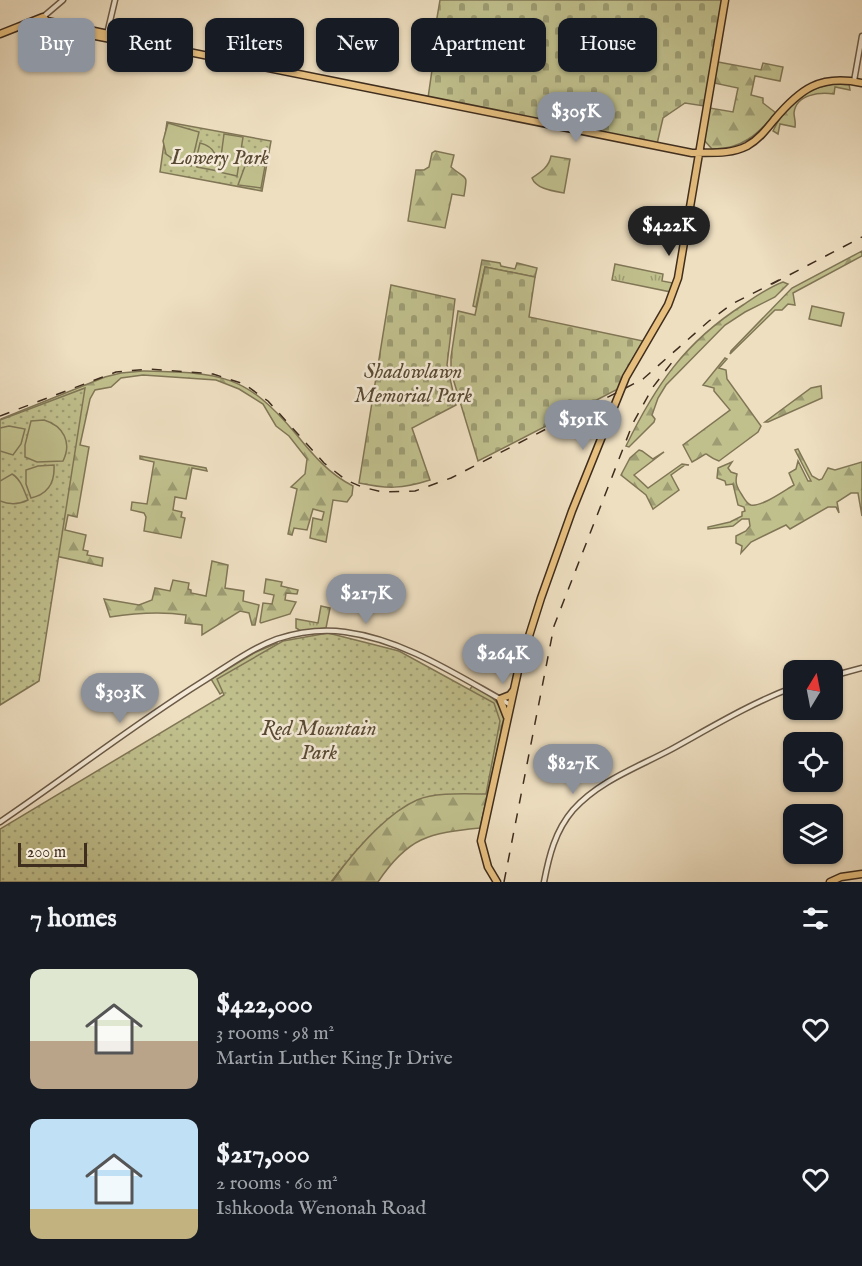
<!DOCTYPE html>
<html lang="en">
<head>
<meta charset="utf-8">
<style>
  :root { --surface:#171b24; --page:#242831; --text:#f1f3f6; --muted:#9ea1a6; --accent:#8c9099 }
  body { margin:0; font-family:"IM FELL English",serif; background:var(--page); color:var(--text); height:100vh; display:flex; flex-direction:column; font-size:22px; white-space:nowrap }
  * { box-sizing:border-box; margin:0 }
  p { font-size:20px; color:var(--muted) }
  .icon { flex:none; width:33px; height:33px; fill:none; stroke:currentColor; stroke-width:2; stroke-linecap:round; stroke-linejoin:round }
  .map { position:relative; height:882px; overflow:hidden }
  .panel { display:flex; flex-direction:column; background:var(--surface); flex:1 }
  .panel>* { flex:none }
  .hud { position:absolute; left:18px; top:18px; width:826px; height:54px; display:flex; gap:12px }
  .needle { width:39px; rotate:10deg }
  .controls { position:absolute; left:783px; top:660px; display:grid; gap:12px }
  .controls a { display:grid; place-items:center; width:60px; height:60px; border-radius:12px; background:var(--surface); box-shadow:0 2px 4px #0004; font-size:30px }
  .scale { position:absolute; left:18px; bottom:15px; width:69px; box-sizing:border-box; padding-left:6px; border:3px solid #3f2d1e; border-top:0; font-size:16px; line-height:21px; white-space:nowrap; color:#3f2d1e; -webkit-text-stroke:4px #f4ead7; paint-order:stroke }
  .price { position:absolute; translate:-50% -51px; padding:0 14px; border-radius:21px; background:var(--accent); color:#fff; font-size:20px; line-height:39px; filter:drop-shadow(0 2px 3px #0008) }
  .price::after { content:''; position:absolute; left:50%; top:36px; width:18px; height:14px; margin-left:-9px; background:inherit; clip-path:polygon(0 0,100% 0,50% 100%) }
  .price.current { background:#222; color:#fff }
  ul { padding:0; list-style:none }
  li { display:flex; align-items:center; gap:18px; height:150px; padding:0 30px }
  li span { display:grid; place-items:center; flex:none; width:168px; height:120px; border-radius:12px; color:#555 }
  li>.icon { margin-inline-start:auto }
  span .icon { width:72px; height:72px; fill:#fffc; stroke-width:1 }
  li b { font-size:26px }
  h2 { display:flex; justify-content:space-between; align-items:center; height:72px; padding:0 30px; font-size:26px }
  .tag { padding:0 21px; border-radius:12px; background:var(--surface); box-shadow:0 2px 4px #0004; font-size:21px; line-height:54px }
  .tag.current { background:var(--accent); color:#fff }
  .map>svg:first-child { display:block }
  .grass { fill:url(#grass-tufts); stroke:#807656; stroke-width:1.5 }
  .forest { fill:url(#forest-firs); stroke:#807656; stroke-width:1.5 }
  .cemetery { fill:url(#cemetery-stones); stroke:#807656; stroke-width:1.5 }
  .park { fill:url(#park-dots); stroke:#807656; stroke-width:1.5 }
  .garden { fill:#c0c08d; stroke:#807656; stroke-width:1.5 }
  .lines { fill:none; stroke-linecap:round; stroke-linejoin:round }
  .minor-casing { stroke:#6b5a47; stroke-width:7 }
  .major-casing { stroke:#3f2d1e; stroke-width:9 }
  .minor { stroke:#f4ead7; stroke-width:4 }
  .major { stroke:#e7c080; stroke-width:6 }
  .rail { stroke:#3f2d1e; stroke-width:1.5; stroke-dasharray:10 10; stroke-linecap:butt }
  .labels { text-anchor:middle; dominant-baseline:central; stroke-width:5; stroke-linejoin:round; paint-order:stroke }
  .park-label { font-size:21px; font-style:italic; fill:#594a34; stroke:#f4ead7 }
</style>
</head>
<body>
<div class="map">
<svg width="862" height="882" viewBox="0 0 862 882">
  <defs>
    <pattern id="grass-tufts" width="24" height="20" patternUnits="userSpaceOnUse" patternTransform="scale(1.5)"><rect width="24" height="20" fill="#c0c08d"/><path d="M3 7l-1-3M5 7V3M7 7l1-3M15 17l-1-3M17 17v-4M19 17l1-3" fill="none" stroke="#9d9c73"/></pattern>
    <pattern id="forest-firs" width="22" height="20" patternUnits="userSpaceOnUse" patternTransform="scale(1.5)"><rect width="22" height="20" fill="#c0c08d"/><path d="M5 1l3.5 6h-7zM16 11l3.5 6h-7z" fill="#9d9c73"/></pattern>
    <pattern id="cemetery-stones" width="16" height="16" patternUnits="userSpaceOnUse" patternTransform="scale(1.5)"><rect width="16" height="16" fill="#c0c08d"/><path d="M2 7V4a2 2 0 0 1 4 0v3zM10 15v-3a2 2 0 0 1 4 0v3z" fill="#9d9c73"/></pattern>
    <pattern id="park-dots" width="8" height="8" patternUnits="userSpaceOnUse" patternTransform="scale(1.5)"><rect width="8" height="8" fill="#c0c08d"/><path d="M2 2h.1M6 6h.1" fill="none" stroke="#9d9c73" stroke-width="1.8" stroke-linecap="round"/></pattern>
  </defs>
  <rect width="100%" height="100%" fill="#eedfc1"/>
  <filter id="stains"><feTurbulence type="fractalNoise" baseFrequency=".00333" numOctaves="4"/><feColorMatrix values="0 0 0 0 .2 0 0 0 0 .09 0 0 0 0 .02 0 0 0 .5 -.17"/></filter>
  <radialGradient id="worn" r=".72"><stop offset=".6" stop-color="#630" stop-opacity="0"/><stop offset="1" stop-color="#630" stop-opacity=".3"/></radialGradient>
  <!-- grass -->
  <path class="grass" d="M615,264l48,10 -1,7 11,2 -2,9 -59,-12z
    M321,606l9,2 -4,20 -25,3 -5,-3v-9l22,4z
    M277,643l3,10 -60,41 -9,-15 45,-27z"/>
  <!-- forest -->
  <path class="forest" d="M718,62l43,8 2,-7 20,4 -3,14 -25,-5 -4,19 12,3v5l13,10c-18,21 -35,37 -64,36l-8,-9 6,-32 23,4 5,-24 -24,-5z
    M837,83l12,1 1,6 -15,-3 -1,7c-14,-2 -38,0 -40,19 0,5 2,8 1,14l-15,-3 -2,10 -5,-3c13,-28 33,-43 64,-48z
    M435,151l19,4 -3,12c16,14 17,5 13,29l-12,-2 -7,34 -37,-7 8,-51h8l5,-3 3,-14z
    M551,156l19,3 -6,34c-11,-2 -28,-4 -32,-15 9,-6 17,-11 19,-22z
    M862,251v5l-69,37 2,12 -7,-1 -6,6h-7l-45,44 1,-3 61,-63z
    M482,260l18,3 1,3 14,3 2,-6 20,5 -2,9 -50,-10 -9,40 -3,-1z
    M783,282l5,2 -13,13 -30,15 -20,13 -59,60 -8,13 -6,17 3,4 -1,3 -25,25 -3,-1c29,-60 59,-104 117,-141 12,-8 26,-18 40,-23z
    M725,358l2,1 -8,9 7,2 1,9 34,47 -3,6 -39,29c-20,-8 -5,-11 -27,1l-9,-17 47,-35 -16,-19v-3l-11,-3z
    M143,371c77,2 102,2 153,63 17,21 33,40 57,52l-1,9 -5,7 -14,-2 -7,42 -16,-4 3,-20 9,2 2,-8 -11,-3 -6,21 -13,-2 -2,7 -4,-1 9,-45 -6,-2 14,-13 2,-15 -18,-23 -13,-10 -13,-22 -24,-15 -23,-9 -73,-5 -22,3 -10,9 -16,3 -5,9 -10,46 9,2 -12,70 -9,-2 -3,15 21,5 -3,15 5,1 -1,4 16,3 -1,8 -65,-14 -36,-133 104,-42 16,-4z
    M821,386l1,12 -54,24h-3l46,-34z
    M798,449l14,27 7,4 3,-1 6,-11 7,2 27,-8v54l-4,-23h-7l-14,9 2,11 -3,-6h-8l-38,22 -4,-4 -35,17 -10,11 1,-7 -6,-3v-7l10,-5 4,-5 -1,-7h-7l-9,7 -25,3v-2l22,-5 12,-6v-4l3,-1 -1,-4 -6,-2 -5,-21 -7,1 -1,-4 -8,-3 1,-10 14,-6 -4,6 3,4 6,2c-2,8 -1,12 5,21 2,3 5,9 9,10 11,2 34,-15 43,-20l-5,-12 7,-4 2,-8 10,20h3l-16,-31z
    M639,450l3,1 11,8 11,-7 -30,23 14,13 34,-24 7,1h-4l-14,10 8,15 -26,19 -7,-14 -25,-20 9,-17z
    M140,456l66,12 1,3 -15,-3 -6,31 -11,-2 -2,13 9,2 -1,5 4,1 -4,20 -37,-7 2,-14 -2,-4 -13,-3 1,-8 15,2 7,-42 -14,-3z
    M212,561l16,4 -3,23 19,3 -1,10 16,4 -4,20h-3l-3,-12 -9,-2 -38,24v-10l-17,-2 1,-8c-26,-4 -51,-2 -76,2l-6,-18 35,6 13,-5 3,-12 15,3 3,-11 16,3 -1,6 3,1v3l15,3z
    M266,579l16,3 -1,4 17,4 -1,4 -11,-1 -1,7 11,2 -6,12 -29,9 -1,-1 3,-19 9,1 2,-9 -10,-2z
    M473,685c14,9 29,16 31,34l-24,109c-51,5 -72,9 -102,54h-46z"/>
  <!-- cemetery -->
  <path class="cemetery" d="M440,0h282l-18,106 -19,-3 -22,15 -6,26 -229,-46 4,-28 -2,-11z
    M485,267l50,10 -6,40 114,24 -25,48 -140,72 -27,-89v-15l7,-46 17,4z
    M391,285l64,14 -8,66 9,40 -44,23 18,52c-28,9 -43,9 -71,3z"/>
  <!-- park -->
  <path class="park" d="M167,122l104,19 -9,50 -102,-19z
    M85,388l-46,293 -39,24v-285z
    M328,633l71,18 95,52 6,18 -14,73c-20,0 -50,-2 -69,6 -32,14 -65,54 -86,82h-331v-53l224,-134 -7,-16 66,-38z"/>
  <!-- garden -->
  <path class="garden" d="M168,123l31,9 -8,34 -15,-5 -10,-7 -3,-13z
    M224,134l19,3 -6,39 -18,-4z
    M200,143c16,4 17,14 18,28l-21,-4 -2,-3z
    M258,165l7,1 -4,22 -23,-3 7,-19z
    M812,306l32,7 -3,13 -32,-7z
    M44,420c20,6 28,23 19,41l-26,1 -12,-5v-12l6,-24z
    M9,426l16,3 -4,15 -8,11 -13,-4v-23z
    M54,465c1,17 -5,29 -23,33l-5,-14v-14l12,-4z
    M12,474c9,5 12,17 16,26 -10,5 -18,5 -28,1v-20z"/>
  <g class="lines">
    <defs>
      <path id="minor" d="M43,17l20,-17
        M107,34l8,-34
        M854,81l8,-45
        M832,676l30,-8
        M0,822c68,-46 133,-97 202,-140 24,-15 48,-33 75,-43 22,-7 45,-10 68,-7 60,8 113,44 166,73
        M544,882c5,-26 11,-51 29,-72 26,-29 63,-42 97,-60 40,-22 81,-47 124,-63"/>
      <path id="major" d="M28,23l114,22 22,2 528,106c18,-1 37,2 55,-7 11,-6 19,-16 27,-26 26,-31 46,-46 88,-37
        M0,34l43,-17 4,4 80,17
        M507,717l-7,-18 10,-4 3,-4
        M497,882l-9,-15 -7,-26 37,-170 23,-73 31,-87 54,-134 42,-72 10,-27 47,-278
        M830,882l11,-5 21,-3"/>
    </defs>
    <!-- minor casing -->
    <use href="#minor" class="minor-casing"/>
    <!-- major casing -->
    <use href="#major" class="major-casing"/>
    <!-- minor -->
    <use href="#minor" class="minor"/>
    <!-- major -->
    <use href="#major" class="major"/>
    <!-- rail -->
    <path class="rail" d="M772,284l90,-47
      M0,416l116,-44 34,-3 63,5 31,10 24,17 56,62 22,17 16,7 20,5 33,-1 36,-13 192,-99 66,-58 23,-17 47,-24
      M504,882l50,-256 79,-203 20,-36 20,-26"/>
  </g>
  <g class="labels">
    <!-- park labels -->
    <g class="park-label">
      <text x="220" y="158">Lowery Park</text>
      <text x="413" y="372">Shadowlawn<tspan x="413" dy="24">Memorial Park</tspan></text>
      <text x="319" y="729">Red Mountain<tspan x="319" dy="24">Park</tspan></text>
    </g>
  </g>
  <rect width="100%" height="100%" filter="url(#stains)"/>
  <rect width="100%" height="100%" fill="url(#worn)"/>
</svg>
<div class="controls">
<a><svg class="needle" viewBox="-14 -14 28 28"><path d="M0-13l5 13h-10z" fill="#e53935"/><path d="M0 13l5-13h-10z" fill="#9ea1a6"/></svg></a>
<a><svg class="icon" aria-label="locate" viewBox="0 0 24 24"><circle cx="12" cy="12" r="6"/><path d="M12 2v4M12 18v4M2 12h4M18 12h4"/></svg></a>
<a><svg class="icon" aria-label="layers" viewBox="0 0 24 24"><path d="M12 4l9 5-9 5-9-5zM3 14l9 5 9-5"/></svg></a>
</div>
<div class="scale">200 m</div>
<b class="price" style="left:576px;top:143px">$305K</b>
<b class="price current" style="left:669px;top:257px">$422K</b>
<b class="price" style="left:583px;top:451px">$191K</b>
<b class="price" style="left:366px;top:625px">$217K</b>
<b class="price" style="left:503px;top:685px">$264K</b>
<b class="price" style="left:120px;top:724px">$303K</b>
<b class="price" style="left:573px;top:795px">$827K</b>
<div class="hud">
<a class="tag current">Buy</a>
<a class="tag">Rent</a>
<a class="tag">Filters</a>
<a class="tag">New</a>
<a class="tag">Apartment</a>
<a class="tag">House</a>
</div>
</div>
<section class="panel">
<h2>7 homes<svg class="icon" aria-label="filters" viewBox="0 0 24 24"><path d="M4 7h16M4 17h16"/><circle cx="9" cy="7" r="2"/><circle cx="15" cy="17" r="2"/></svg></h2>
<ul>
<li><span style="background:linear-gradient(#dfe7d0 60%,#b9a48a 0)"><svg class="icon" aria-label="home" viewBox="0 0 24 24"><path d="M3 11l9-7 9 7M6 9v11h12V9"/></svg></span><div><b>$422,000</b><p>3 rooms · 98 m²</p><p>Martin Luther King Jr Drive</p></div><svg class="icon" aria-label="heart" viewBox="0 0 24 24"><path d="M12 20l-8-8c-3-5 5-10 8-4 3-6 11-1 8 4z"/></svg></li>
<li><span style="background:linear-gradient(#bfe0f5 75%,#c2b280 0)"><svg class="icon" aria-label="home" viewBox="0 0 24 24"><path d="M3 11l9-7 9 7M6 9v11h12V9"/></svg></span><div><b>$217,000</b><p>2 rooms · 60 m²</p><p>Ishkooda Wenonah Road</p></div><svg class="icon" aria-label="heart" viewBox="0 0 24 24"><path d="M12 20l-8-8c-3-5 5-10 8-4 3-6 11-1 8 4z"/></svg></li>
</ul>
</section>
</body>
</html>
